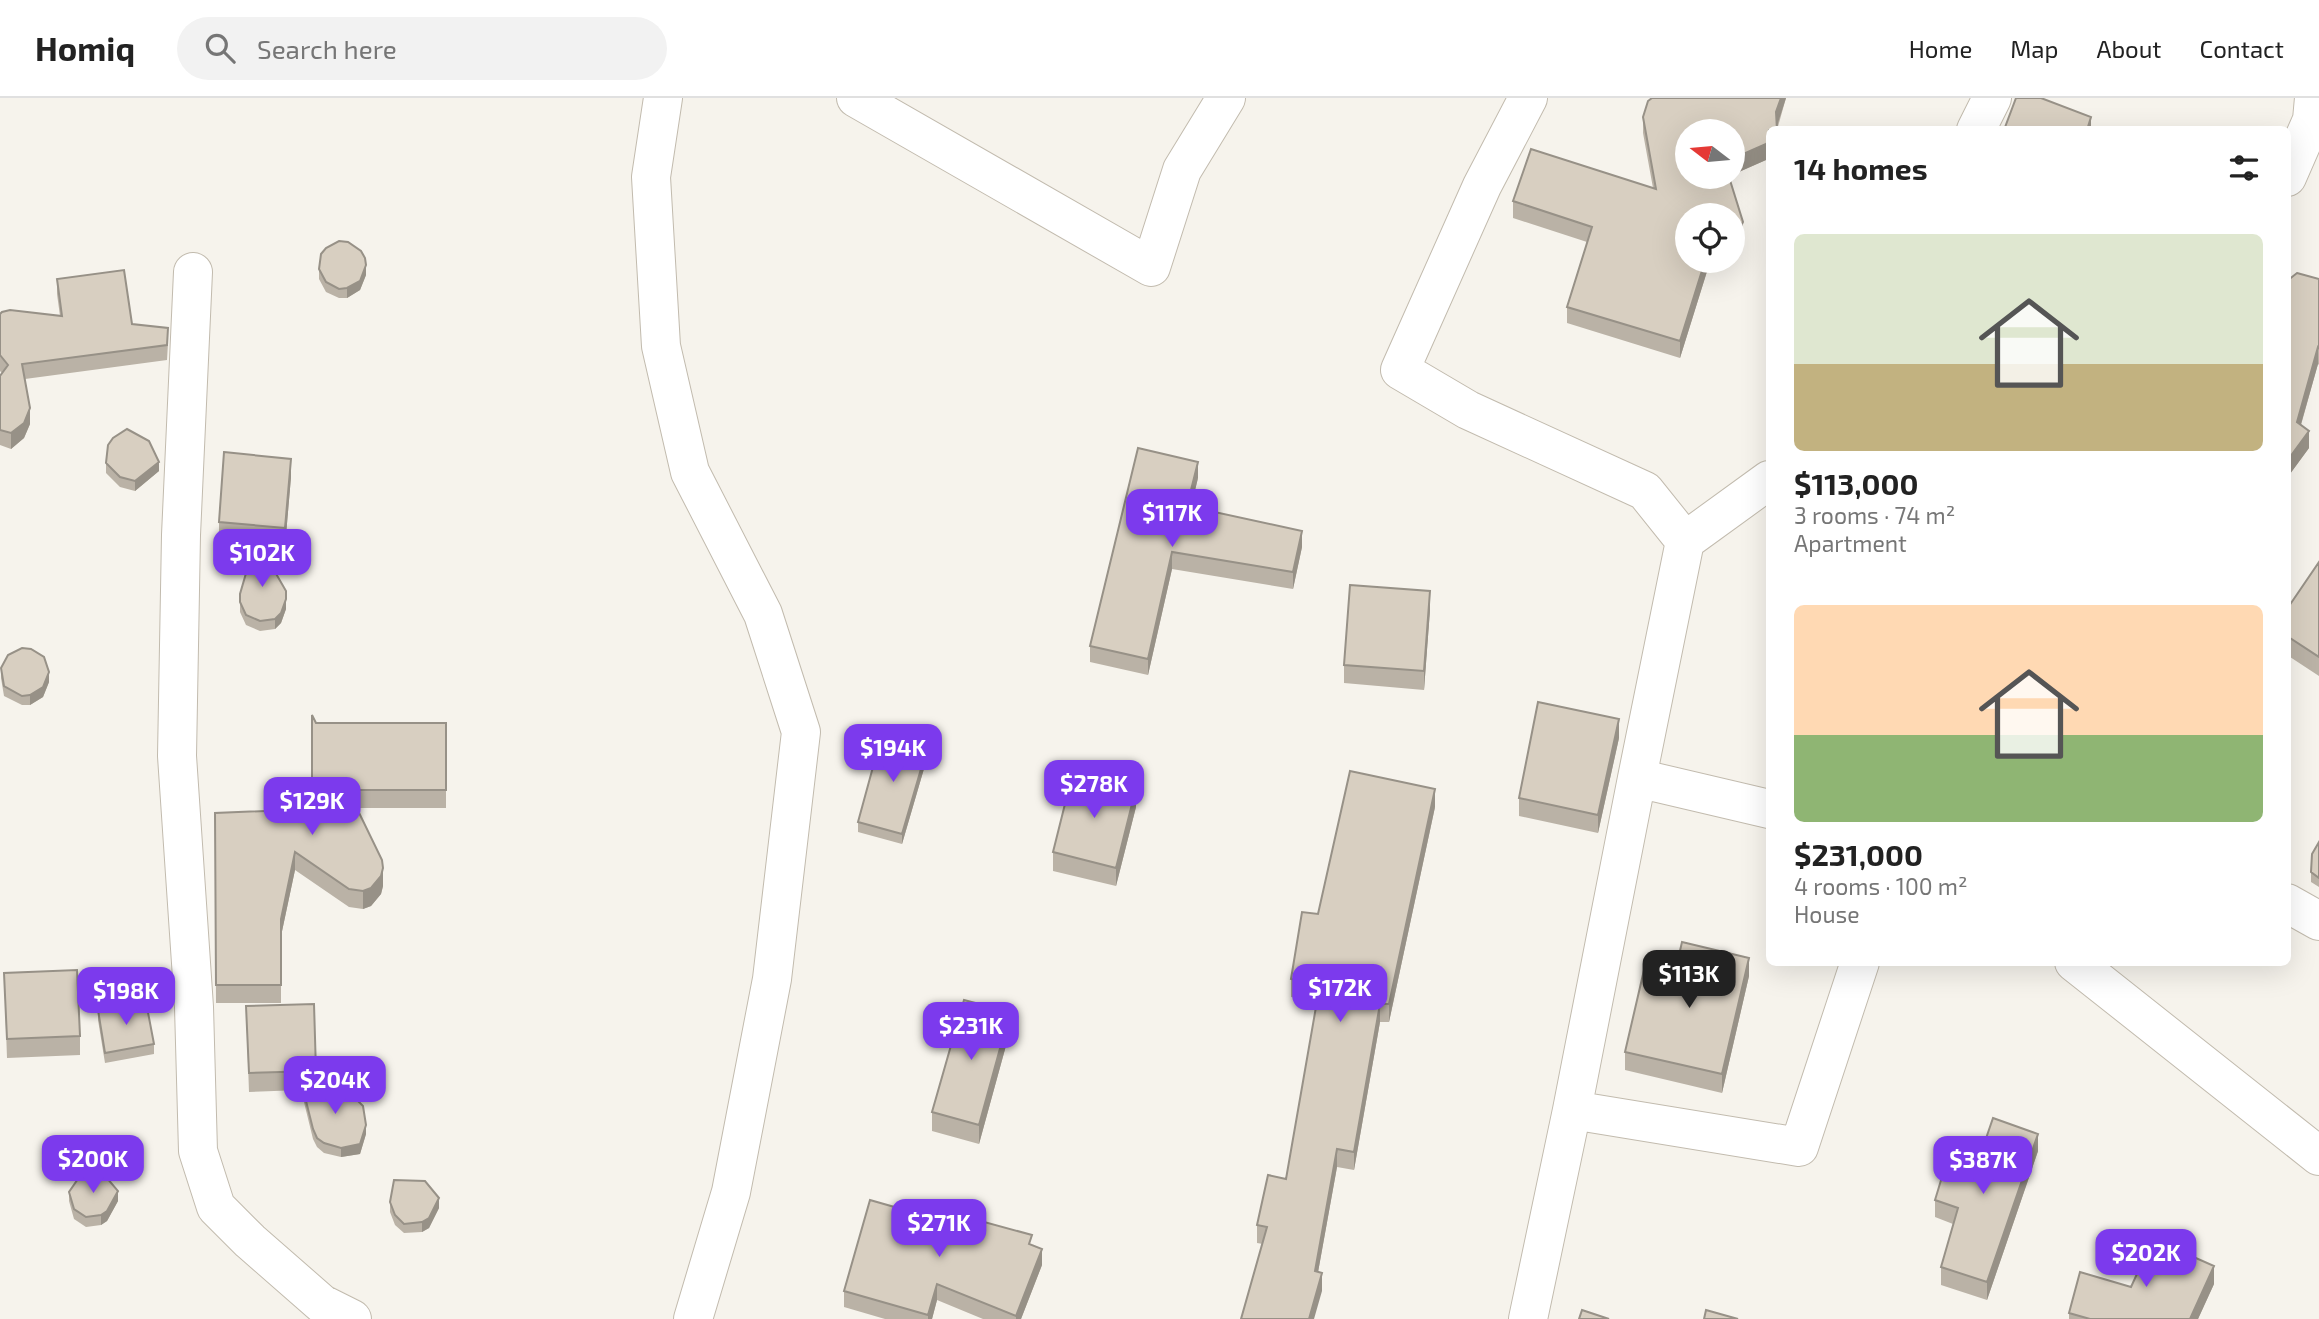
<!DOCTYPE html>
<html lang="en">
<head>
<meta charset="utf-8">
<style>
  :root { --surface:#fff; --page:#f2f2f2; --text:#222; --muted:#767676; --line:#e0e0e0; --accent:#7c3aed }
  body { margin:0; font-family:"Exo 2",sans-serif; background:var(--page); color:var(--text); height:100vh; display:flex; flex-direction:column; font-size:26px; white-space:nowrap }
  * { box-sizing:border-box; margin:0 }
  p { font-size:23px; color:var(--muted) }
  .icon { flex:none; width:38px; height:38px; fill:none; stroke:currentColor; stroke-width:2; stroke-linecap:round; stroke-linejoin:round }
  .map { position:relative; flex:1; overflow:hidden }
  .drawer { position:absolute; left:1766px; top:28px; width:525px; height:840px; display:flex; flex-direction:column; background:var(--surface); border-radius:10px; box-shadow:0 7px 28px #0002 }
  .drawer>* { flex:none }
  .needle { width:46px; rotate:286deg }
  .fabs { position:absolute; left:1675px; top:21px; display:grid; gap:14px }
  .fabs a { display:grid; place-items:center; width:70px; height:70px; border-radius:50%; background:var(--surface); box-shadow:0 7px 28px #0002; font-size:35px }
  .price { position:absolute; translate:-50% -60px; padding:0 16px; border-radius:14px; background:var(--accent); color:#fff; font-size:23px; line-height:46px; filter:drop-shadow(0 2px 4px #0008) }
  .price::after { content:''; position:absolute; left:50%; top:42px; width:21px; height:16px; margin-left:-10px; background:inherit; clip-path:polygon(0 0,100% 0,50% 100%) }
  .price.on { background:#222; color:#fff }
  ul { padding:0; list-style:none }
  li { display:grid; align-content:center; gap:14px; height:371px; padding:0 28px }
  li span { display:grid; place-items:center; height:217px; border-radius:10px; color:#555 }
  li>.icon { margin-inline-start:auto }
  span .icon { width:126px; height:126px; fill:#fffc; stroke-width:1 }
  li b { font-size:30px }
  h2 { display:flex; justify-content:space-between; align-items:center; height:84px; padding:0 28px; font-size:30px }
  header { display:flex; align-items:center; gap:42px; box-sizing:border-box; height:98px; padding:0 35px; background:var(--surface); border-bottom:2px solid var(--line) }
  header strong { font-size:33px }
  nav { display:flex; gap:38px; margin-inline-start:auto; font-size:24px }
  .search { width:490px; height:63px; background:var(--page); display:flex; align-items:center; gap:18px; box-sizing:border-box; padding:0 24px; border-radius:38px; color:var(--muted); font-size:26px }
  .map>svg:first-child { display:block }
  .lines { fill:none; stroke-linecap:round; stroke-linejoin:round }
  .street-casing { stroke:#c2bbae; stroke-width:40 }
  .street { stroke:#fff; stroke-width:38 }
  .wall { fill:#bab2a6 }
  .shaded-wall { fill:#979187 }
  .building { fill:#d8cfc1; stroke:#979187; stroke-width:2 }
</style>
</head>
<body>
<header>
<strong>Homiq</strong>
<div class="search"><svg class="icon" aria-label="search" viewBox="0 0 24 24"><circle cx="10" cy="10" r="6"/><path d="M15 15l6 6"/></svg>Search here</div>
<nav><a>Home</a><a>Map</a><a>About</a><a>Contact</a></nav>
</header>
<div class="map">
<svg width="2319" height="1221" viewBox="0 0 2319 1221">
  <rect width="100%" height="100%" fill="#f6f3ec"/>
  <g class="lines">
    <defs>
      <path id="street" d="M663,0l-12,79 10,169 29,126 73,142 38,118 -29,247 -41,213 -38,127
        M856,0l295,169 31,-97 44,-72
        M1528,0l-46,88 -82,184 68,40 177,81 40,50 -48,237 132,31
        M1976,32l16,-32
        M2287,79l25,-57 2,-22
        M193,174l-12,263 -4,221 17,251 4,144 18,56 34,34 72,63 30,15
        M1685,443l84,-61
        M2287,805l32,18
        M2074,864l245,194
        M1572,1012l227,37 61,-185
        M1528,1221l44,-209 65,-332"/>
    </defs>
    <!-- street casing -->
    <use href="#street" class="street-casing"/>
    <!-- street -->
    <use href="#street" class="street"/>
  </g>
  <!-- wall -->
  <path class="wall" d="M1652,0h134l-9,32h-8v27l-3,3 -34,15v-44h-45v46h42l14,45v16l-7,15 -4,2v-40h-45v46h34l-12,4 -29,93 -113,-35v-16l20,-65 -74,-24v-17l18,-52 122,39 -10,-55v-16l5,-16z
    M319,171l47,6 -6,15 -13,8h-8l-13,-6 -7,-13z
    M57,181l75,45 36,19 -1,17 -142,19 5,45 -6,14 -13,11 -11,-4v-69l2,-3 -2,-2v-57l60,2 -3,-22z
    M2319,181v86l-1,-1 -17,61 8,23 -22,30v-197z
    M106,365l53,8 -24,20 -15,-4 -14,-14z
    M291,379l-6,70 -26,-2 27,64 -5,14 -6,6 -15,2 -14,-6 -6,-13v-18l14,-50 -35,-3v-19z
    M1198,380l-7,29 111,40 -9,42 -121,-20 -24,106 -58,-13v-16z
    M2319,464v114l-32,-21v-46z
    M1430,512l-6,80 -80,-7v-18z
    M1,570l48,14 -6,15 -13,8h-8l-18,-9 -3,-18z
    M316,625h130v85h-89l26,78 -2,8 -10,12 -8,3 -14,-2 -54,-37 -14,66v67h-65l-1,-190 97,-4z
    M1619,640l-21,95 -79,-17v-18z
    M928,657l-26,89 -44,-12v-10z
    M1136,709l-20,79 -63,-15v-19z
    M1435,709l-46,215h-9l-26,148 -17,-3 -19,105 4,19 -59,-47 -6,-1v-18l29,-46 31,-177 -26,-5v-18l27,-65z
    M2319,744v45l-8,-5v-10z
    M4,875l76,63v19l-73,3z
    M1749,878l-27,117 -97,-23v-18l49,-75z
    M314,906l2,81 50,49 -6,20 -19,3 -17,-4 -7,-6 -4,-8 -12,-49 -52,2 -3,-86z
    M98,912l56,34v10l-49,9 -7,-43z
    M1010,933l-31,113 -47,-13v-19z
    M2038,1053l-51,149 -46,-15v-18l12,-43 -18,-7v-17l46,-47z
    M69,1094l49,9 -11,20 -6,4 -15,2 -12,-8 -5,-18z
    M390,1104l49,6 -10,20 -7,4 -18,1 -9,-8 -5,-13z
    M1032,1147l10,20 -21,54h-38l-46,-19 -5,19h-47l-41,-12v-16z
    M2214,1186l-16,35h-129v-6l62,-26z"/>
  <!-- shaded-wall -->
  <path class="shaded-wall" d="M1781,0h5l-10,31v-17z
    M2091,19v13h-4z
    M1769,43v16l-3,3 -34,15v-16z
    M1743,124v16l-7,15 -4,2v-16z
    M1705,163h16l-12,4 -29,93v-17z
    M366,167v10l-6,15 -13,8v-10z
    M2318,249v17l-21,74v-16z
    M30,310v16l-6,14 -13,11v-16z
    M2309,333v17l-22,30v-17z
    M291,361v18l-6,70v-19z
    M159,364v9l-24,20v-10z
    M1198,364v16l-11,45v-17z
    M1302,433v16l-9,42v-17z
    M1172,454v17l-24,106v-16z
    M1430,493v19l-6,80v-19z
    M286,501v10l-5,14 -6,6v-10z
    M49,574v10l-6,15 -13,8v-10z
    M1619,621v19l-21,95v-18z
    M928,647v10l-26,89v-10z
    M1136,690v19l-20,79v-18z
    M1435,691v18l-46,215v-18z
    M295,754v18l-14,66v67v-84z
    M383,770v18l-2,8 -10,12 -8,3v-18z
    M1749,860v18l-27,117v-19z
    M1380,906v18l-26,148v-18z
    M1010,914v19l-31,113v-19z
    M366,1027v9l-6,20 -19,3v-9z
    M2038,1036v17l-51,149v-18z
    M1337,1051v18l-22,122v-18z
    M118,1093v10l-11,20 -6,4v-10z
    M439,1100v10l-10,20 -7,4v-10z
    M1042,1151v16l-21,54h-5v-3z
    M2214,1168v18l-16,35h-8z
    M1322,1175v18l-8,28h-5z
    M937,1186v16l-5,19h-4v-4z"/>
  <!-- building -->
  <path class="building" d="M1652,0h129l-5,14 1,18h-8v11l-3,3 -34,15v-28h-45v46h42l14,45 -7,14 -4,3v-24h-45v46h18l-25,80 -113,-34 25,-80 -79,-26 18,-52 125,40 -13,-72 5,-16z
    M2016,0h25l50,19 -4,13h-83z
    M339,143l9,1 13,9 4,7 1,7 -6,16 -13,7 -8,1 -13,-7 -7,-13 2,-15 5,-6z
    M124,172l8,54 36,4 -1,17 -145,19 8,44 -6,15 -13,10 -11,-3v-54l8,-11 -8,-10v-41l2,-2 8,-2 52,6 -5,-37z
    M2297,175l22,6v69l-1,-1 -21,75 12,9 -22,30v-180z
    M127,331l22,12 10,21 -24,19 -15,-4 -14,-14 2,-18 5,-7z
    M1138,350l60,14 -11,44 115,25 -9,41 -121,-20 -24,107 -58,-13z
    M224,354l67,7 -6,69 -66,-6z
    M256,441l30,52v8l-5,14 -6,6 -15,2 -14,-6 -6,-13v-8z
    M2319,464v95l-32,-21v-27z
    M1350,487l80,6 -6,80 -80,-6z
    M22,550l9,1 13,8 5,15 -6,15 -13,8 -8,1 -18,-10 -3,-18 7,-13z
    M1538,604l81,17 -21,96 -79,-17z
    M312,617l4,8h130v67h-98l34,70 1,8 -2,8 -10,12 -8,3 -14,-2 -54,-37 -14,67v66h-65l-1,-172 97,-4z
    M882,636l46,11 -26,89 -44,-12z
    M1350,673l85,18 -46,215h-9l-26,148 -17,-3 -22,122 7,2 -13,46h-68l26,-92 -10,-2 11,-50 18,4 34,-195 -29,-5 11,-67 16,2z
    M1073,674l63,16 -20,80 -63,-16z
    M2319,744v36l-8,-6 1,-18z
    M1682,844l67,16 -27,116 -97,-22 19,-82 30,7z
    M77,872l3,66 -73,3 -3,-66z
    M964,902l46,12 -31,113 -47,-13z
    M146,904l8,42 -49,9 -7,-43z
    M314,906l2,67 -67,2 -3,-67z
    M301,983l48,14 8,5 6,6 3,19 -6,19 -19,4 -17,-5 -7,-5 -4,-9z
    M1993,1020l45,16 -51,148 -46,-15 17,-59 -23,-8 17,-56 29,9z
    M86,1075l14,1 7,4 11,13 -11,20 -6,4 -15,2 -12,-8 -5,-17 11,-16z
    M394,1082l31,1 14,17 -10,20 -7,4 -18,2 -9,-9 -5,-13z
    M870,1102l35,10 6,-8 121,33 -3,9 13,5 -26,67 -79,-32 -9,31 -84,-24z
    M2153,1141l61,27 -24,53h-100l-21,-6 11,-41 51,15z
    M1582,1212l27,9h-30z
    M1706,1212l32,9h-34z"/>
</svg>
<div class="fabs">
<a><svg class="needle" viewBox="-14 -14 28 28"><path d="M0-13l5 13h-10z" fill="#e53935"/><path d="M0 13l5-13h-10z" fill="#767676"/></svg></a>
<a><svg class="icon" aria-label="locate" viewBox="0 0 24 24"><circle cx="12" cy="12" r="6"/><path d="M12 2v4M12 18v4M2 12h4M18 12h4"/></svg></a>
</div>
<b class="price" style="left:1172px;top:451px">$117K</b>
<b class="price" style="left:262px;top:491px">$102K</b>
<b class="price" style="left:893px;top:686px">$194K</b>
<b class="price" style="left:1094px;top:722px">$278K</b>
<b class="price" style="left:312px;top:739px">$129K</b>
<b class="price on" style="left:1689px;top:912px">$113K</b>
<b class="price" style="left:1340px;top:926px">$172K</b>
<b class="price" style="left:126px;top:929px">$198K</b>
<b class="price" style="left:971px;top:964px">$231K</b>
<b class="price" style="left:335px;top:1018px">$204K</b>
<b class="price" style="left:93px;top:1097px">$200K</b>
<b class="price" style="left:1983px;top:1098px">$387K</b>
<b class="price" style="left:939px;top:1161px">$271K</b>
<b class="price" style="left:2146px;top:1191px">$202K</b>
<section class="drawer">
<h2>14 homes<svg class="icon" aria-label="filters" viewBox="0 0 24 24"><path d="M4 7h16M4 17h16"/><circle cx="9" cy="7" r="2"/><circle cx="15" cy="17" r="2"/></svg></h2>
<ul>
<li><span style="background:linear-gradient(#dfe7d0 60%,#c2b280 0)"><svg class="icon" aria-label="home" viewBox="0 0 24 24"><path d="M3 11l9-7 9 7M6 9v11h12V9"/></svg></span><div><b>$113,000</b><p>3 rooms · 74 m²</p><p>Apartment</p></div></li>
<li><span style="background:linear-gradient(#ffd9b3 60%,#8fb573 0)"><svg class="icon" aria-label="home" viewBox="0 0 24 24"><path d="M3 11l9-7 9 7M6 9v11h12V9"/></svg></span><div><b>$231,000</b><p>4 rooms · 100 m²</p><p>House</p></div></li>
</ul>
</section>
</div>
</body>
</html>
